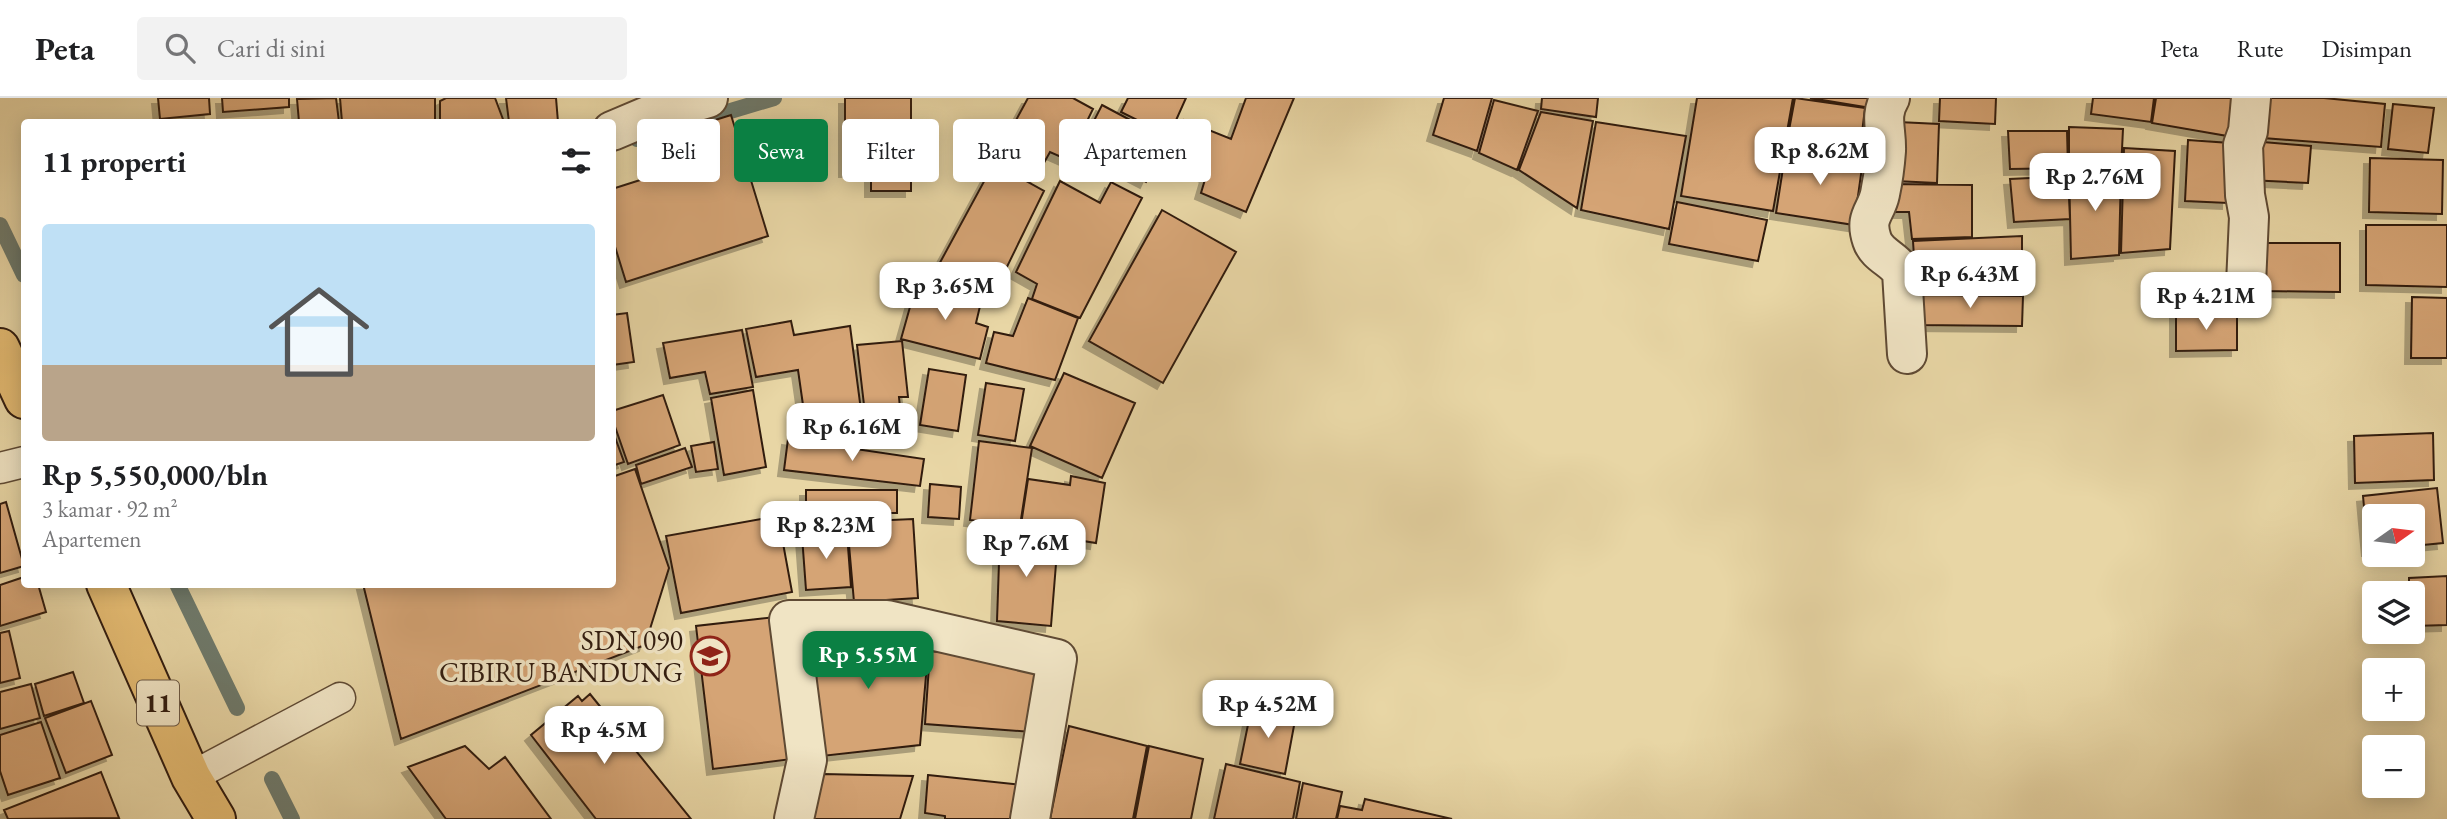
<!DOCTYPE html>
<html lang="id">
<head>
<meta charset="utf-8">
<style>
  :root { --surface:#fff; --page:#f2f2f2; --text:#202124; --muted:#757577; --line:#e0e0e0; --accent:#0b8043 }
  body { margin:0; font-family:"EB Garamond",serif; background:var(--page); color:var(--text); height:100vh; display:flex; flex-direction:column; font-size:26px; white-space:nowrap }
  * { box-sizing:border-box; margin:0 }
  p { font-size:23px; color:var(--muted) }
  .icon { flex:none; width:38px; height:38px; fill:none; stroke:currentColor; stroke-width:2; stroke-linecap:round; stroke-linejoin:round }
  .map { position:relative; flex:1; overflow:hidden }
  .details { position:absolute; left:21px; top:21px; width:595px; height:469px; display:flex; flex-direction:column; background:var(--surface); border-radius:7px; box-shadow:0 4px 18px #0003 }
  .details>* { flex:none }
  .hud { position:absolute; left:637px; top:21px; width:665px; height:63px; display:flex; gap:14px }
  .needle { width:46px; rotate:76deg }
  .fabs { position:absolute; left:2362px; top:406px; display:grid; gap:14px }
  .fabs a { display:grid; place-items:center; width:63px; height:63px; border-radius:7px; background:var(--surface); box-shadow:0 4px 18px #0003; font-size:35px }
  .price { position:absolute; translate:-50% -60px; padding:0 16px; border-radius:14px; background:#fff; color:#222; font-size:23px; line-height:46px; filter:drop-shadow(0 2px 4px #0008) }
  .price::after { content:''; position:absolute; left:50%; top:42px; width:21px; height:16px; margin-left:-10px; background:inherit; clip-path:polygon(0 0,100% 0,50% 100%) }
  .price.on { background:var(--accent); color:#fff }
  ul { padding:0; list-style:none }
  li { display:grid; align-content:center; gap:14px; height:371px; padding:0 21px }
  li span { display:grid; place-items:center; height:217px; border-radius:7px; color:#555 }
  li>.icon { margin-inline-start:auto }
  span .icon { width:126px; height:126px; fill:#fffc; stroke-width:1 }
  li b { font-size:30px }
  h2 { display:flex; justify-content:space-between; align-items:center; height:84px; padding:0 21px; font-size:30px }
  .chip { padding:0 24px; border-radius:7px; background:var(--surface); box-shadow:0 4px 18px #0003; font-size:24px; line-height:63px }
  .chip.on { background:var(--accent); color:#fff }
  header { display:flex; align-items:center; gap:42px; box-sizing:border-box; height:98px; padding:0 35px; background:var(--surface); border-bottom:2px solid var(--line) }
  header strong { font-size:33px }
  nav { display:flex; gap:38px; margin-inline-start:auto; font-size:24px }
  .search { width:490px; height:63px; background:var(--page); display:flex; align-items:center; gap:18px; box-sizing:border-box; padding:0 24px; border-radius:7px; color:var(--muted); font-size:26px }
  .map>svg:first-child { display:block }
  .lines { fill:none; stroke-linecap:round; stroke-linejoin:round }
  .stream { stroke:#6e7a6c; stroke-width:16 }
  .building { fill:#d5a474; stroke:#311c0f; stroke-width:2; filter:url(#shadow) }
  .lane-casing { stroke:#5f4a34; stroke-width:33 }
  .street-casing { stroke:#5f4a34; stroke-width:42 }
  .highway-casing { stroke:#311c0f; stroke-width:42 }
  .lane { stroke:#f0e4c4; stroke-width:30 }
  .street { stroke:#f0e4c4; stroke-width:38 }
  .highway { stroke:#e4bb72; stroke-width:38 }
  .labels { text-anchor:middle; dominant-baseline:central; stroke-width:7; stroke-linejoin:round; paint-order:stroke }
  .shield { fill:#f0e4c4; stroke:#6a5845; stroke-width:2 }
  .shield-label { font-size:26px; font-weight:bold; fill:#311c0f }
  .poi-label { font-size:28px; fill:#311c0f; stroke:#f0e4c4; text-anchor:end }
</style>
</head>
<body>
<header>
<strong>Peta</strong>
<div class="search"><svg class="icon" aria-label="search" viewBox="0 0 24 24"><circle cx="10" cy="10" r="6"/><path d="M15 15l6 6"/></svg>Cari di sini</div>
<nav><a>Peta</a><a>Rute</a><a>Disimpan</a></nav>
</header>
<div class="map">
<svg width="2447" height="721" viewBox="0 0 2447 721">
  <defs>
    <filter id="shadow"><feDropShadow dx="-6" dy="6" stdDeviation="0" flood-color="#0004"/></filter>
  </defs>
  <rect width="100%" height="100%" fill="#e8d6a5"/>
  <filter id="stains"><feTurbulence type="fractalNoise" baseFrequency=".00286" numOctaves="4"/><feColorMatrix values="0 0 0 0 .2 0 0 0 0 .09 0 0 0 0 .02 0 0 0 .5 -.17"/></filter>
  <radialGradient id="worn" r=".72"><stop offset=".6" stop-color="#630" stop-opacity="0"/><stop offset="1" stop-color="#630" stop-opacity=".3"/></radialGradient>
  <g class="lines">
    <!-- stream -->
    <path class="stream" d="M637,41l137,-41
      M0,127l24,50
      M177,486l60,124
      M272,681l20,40"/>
  </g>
  <!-- building -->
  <path class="building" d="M158,0h51l1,16 -50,5z
    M222,0h67v9l-66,5z
    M336,0l3,24h-40l-2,-23z
    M340,0h95v24h-93z
    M446,0h49l9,24h-64v-21z
    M506,0h50l2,24h-49z
    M845,0h66v93h-40v-20h-26z
    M1028,0h45l20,11 -25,51 -18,-8 -15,27 -39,-22z
    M1128,0h58l-17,38 -48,-24z
    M1246,0h48l-48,114 -45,-19 5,-17 -38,-16 16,-40 47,19z
    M1444,0h48l-15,53 -44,-16z
    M1542,0h56l-2,19 -55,-8z
    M1697,0h96l-20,113 -92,-15z
    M1795,0l70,10 -6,50 -73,-12z
    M1810,0h68l-1,11z
    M1940,0h56l-1,26 -56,-3z
    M2093,0h61l-3,24 -60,-8z
    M2156,0h90l-7,40 -87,-15z
    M2255,0h69l61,6 -4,43 -118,-9z
    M1494,2l44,11 -21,59 -38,-17z
    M2393,6l41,4 -6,45 -40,-4z
    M1102,7l64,34 -20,43 -66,-34z
    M1541,14l52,9 -16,87 -58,-38z
    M731,17l37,121 -142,46 -14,-45v-48l94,-30 -10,-33z
    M1596,24l90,14 -17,93 -88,-19z
    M1898,24l41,2 -2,59 -42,-2z
    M2069,29l54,2 -2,41 -52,-2z
    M2008,33h59l1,37 -58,1z
    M2188,42l42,3 -2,60 -43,-2z
    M2251,43l60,5 -3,37 -60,-3z
    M2124,50l51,3 -5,98 -49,4z
    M1786,51l77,11 -9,65 -78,-12z
    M2370,60l73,2 -1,54 -73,-2z
    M994,65l50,28 -42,86 -11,-5 -10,25 -51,-16z
    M2069,72l52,1 -2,84 -48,4z
    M2068,78l2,43 -56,3 -4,-43z
    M1060,83l40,22 11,-21 31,16 -62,120 -48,-19 5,-15 -21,-12z
    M1888,86l84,1v52l-60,2 -3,-27h-20z
    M1677,104l90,18 -9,41 -89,-17z
    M1162,112l74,42 -73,131 -74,-42z
    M2366,127h81v62l-81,-2z
    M2022,138v35l-107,2 -2,-32z
    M2263,145h77v49l-78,-1z
    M917,184l64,20 -5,21 12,4 -8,32 -79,-20z
    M1917,197l106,1 -1,30 -106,-1z
    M2412,199l35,1v60h-36z
    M1028,200l50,20 -23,62 -69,-17 8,-31 19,4z
    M627,215l7,49 -22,3v-50z
    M2176,215l61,1v36l-61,1z
    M791,223l3,14 56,-9 12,92 -56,8 -8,-56 -42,7 -10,-48z
    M742,232l11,57 -43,7 -5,-22 -35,6 -7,-35z
    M902,243l6,56h-9l2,22 -35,3 -9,-77z
    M929,271l37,6 -8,56 -38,-6z
    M1064,275l71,30 -33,75 -72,-32z
    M986,285l38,6 -9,52 -37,-6z
    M753,292l13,77 -42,8 -13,-77z
    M663,297l17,50 -52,19 -16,-46v-7z
    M612,331l12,33 -12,4z
    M2433,335l1,47 -79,3 -1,-47z
    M788,341l136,20 -4,27 -136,-16z
    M979,343l53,7 -12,78 -50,-6z
    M714,344l4,27 -22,3 -5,-26z
    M685,350l7,19 -51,17 -5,-19z
    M635,371l34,99 -24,77 -244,94 -38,-155h249v-107z
    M1071,378l34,7 -9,60 -76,-12 8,-52 42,6z
    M930,386l31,3 -2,32 -31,-2z
    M2437,390l6,55 -30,3v-30h-38v34h-7l-5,-54z
    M806,392h91v23h-91z
    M6,404l18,64 -24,7v-69z
    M778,418l14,76 -111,21 -15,-77z
    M913,421l5,79 -64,4 -7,-80z
    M847,435l4,54 -45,3 -4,-54z
    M1000,435l58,6 -7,87 -54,-5z
    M2447,478v49l-34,1v-33h-4v-15z
    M24,479v7h14l8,28 -46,14v-41z
    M776,519l16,142 -79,10 -17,-143z
    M9,533l11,47 -20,5v-50z
    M808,533l121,10 -9,104 -98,11z
    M930,553l107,10 -5,71 -107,-8z
    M73,574l11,31 -40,13 -9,-32z
    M31,586l9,34 -40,11v-37z
    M590,596l101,125h-95l-65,-84 47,-39 4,5z
    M91,603l21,54 -46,18 -21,-55z
    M1252,607l44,10 -11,59 -45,-10z
    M41,624l19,56 -52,17 -8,-24v-36z
    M1069,628l78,20 -14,73h-83z
    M465,648l24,23 16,-12 46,62h-105l-38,-52z
    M1149,648l54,13 -12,60h-56z
    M1226,666l74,18 -7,37h-79z
    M101,674l18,46 -111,1 -4,-9z
    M823,676l90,2 -13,43h-99z
    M928,677l103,11 -3,33h-83v-3l-20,-3z
    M1303,685l39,9 -6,27h-40z
    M1365,701l87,20h-115l3,-13 22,4z"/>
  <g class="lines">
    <defs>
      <path id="lane" d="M0,370l24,-6
        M191,679l149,-79"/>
      <path id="street" d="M1890,0c-11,18 -3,32 -4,53 -1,14 -3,29 -6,43 -4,19 -16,22 -8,46 5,15 22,19 30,32l5,82
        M612,33l38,-16 58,-17
        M2246,186l3,-67 -4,-22 -2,-50 5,-14 3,-33
        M794,721l13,-59 -18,-140h98l170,39 -27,160"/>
      <path id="highway" d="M0,250l24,51
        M106,486l85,193 25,42"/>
    </defs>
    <!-- lane casing -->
    <use href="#lane" class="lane-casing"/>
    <!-- street casing -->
    <use href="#street" class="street-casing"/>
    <!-- highway casing -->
    <use href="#highway" class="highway-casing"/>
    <!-- lane -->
    <use href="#lane" class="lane"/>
    <!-- street -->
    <use href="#street" class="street"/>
    <!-- highway -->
    <use href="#highway" class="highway"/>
  </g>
  <!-- icons -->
  <defs>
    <symbol id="school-ring" viewBox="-11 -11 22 22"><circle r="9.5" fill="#f0e4c4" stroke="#8f2418" stroke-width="1.5"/><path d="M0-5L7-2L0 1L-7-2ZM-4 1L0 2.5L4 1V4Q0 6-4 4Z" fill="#8f2418"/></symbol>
  </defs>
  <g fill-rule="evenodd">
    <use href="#school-ring" x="688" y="536" width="44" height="44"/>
  </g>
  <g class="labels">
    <!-- shield labels -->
    <rect class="shield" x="137" y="582.5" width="42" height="45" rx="5"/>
    <g class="shield-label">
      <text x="158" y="605">11</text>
    </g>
    <!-- poi labels -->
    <g class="poi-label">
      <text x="683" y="542">SDN 090<tspan x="683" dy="32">CIBIRU BANDUNG</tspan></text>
    </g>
  </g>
  <rect width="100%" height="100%" filter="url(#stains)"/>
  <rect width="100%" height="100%" fill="url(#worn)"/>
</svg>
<div class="fabs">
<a><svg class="needle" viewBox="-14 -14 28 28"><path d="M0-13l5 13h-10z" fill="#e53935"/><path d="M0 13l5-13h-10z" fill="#757577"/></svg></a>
<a><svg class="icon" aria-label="layers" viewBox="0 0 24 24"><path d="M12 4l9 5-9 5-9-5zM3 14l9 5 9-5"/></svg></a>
<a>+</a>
<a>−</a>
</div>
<b class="price" style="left:1820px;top:89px">Rp 8.62M</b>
<b class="price" style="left:2095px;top:115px">Rp 2.76M</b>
<b class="price" style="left:1970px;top:212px">Rp 6.43M</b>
<b class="price" style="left:945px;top:224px">Rp 3.65M</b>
<b class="price" style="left:2206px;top:234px">Rp 4.21M</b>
<b class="price" style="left:852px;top:365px">Rp 6.16M</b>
<b class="price" style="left:826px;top:463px">Rp 8.23M</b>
<b class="price" style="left:1026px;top:481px">Rp 7.6M</b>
<b class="price on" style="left:868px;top:593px">Rp 5.55M</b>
<b class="price" style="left:1268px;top:642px">Rp 4.52M</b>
<b class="price" style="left:604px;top:668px">Rp 4.5M</b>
<div class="hud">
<a class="chip">Beli</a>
<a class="chip on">Sewa</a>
<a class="chip">Filter</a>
<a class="chip">Baru</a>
<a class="chip">Apartemen</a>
</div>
<section class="details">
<h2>11 properti<svg class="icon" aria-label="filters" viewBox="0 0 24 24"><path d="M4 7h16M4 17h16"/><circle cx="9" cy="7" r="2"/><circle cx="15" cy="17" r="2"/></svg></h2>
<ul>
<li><span style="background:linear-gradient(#bfe0f5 65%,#b9a48a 0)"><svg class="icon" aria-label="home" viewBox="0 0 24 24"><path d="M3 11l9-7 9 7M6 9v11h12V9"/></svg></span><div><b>Rp 5,550,000/bln</b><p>3 kamar · 92 m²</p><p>Apartemen</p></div></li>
</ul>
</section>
</div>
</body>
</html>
